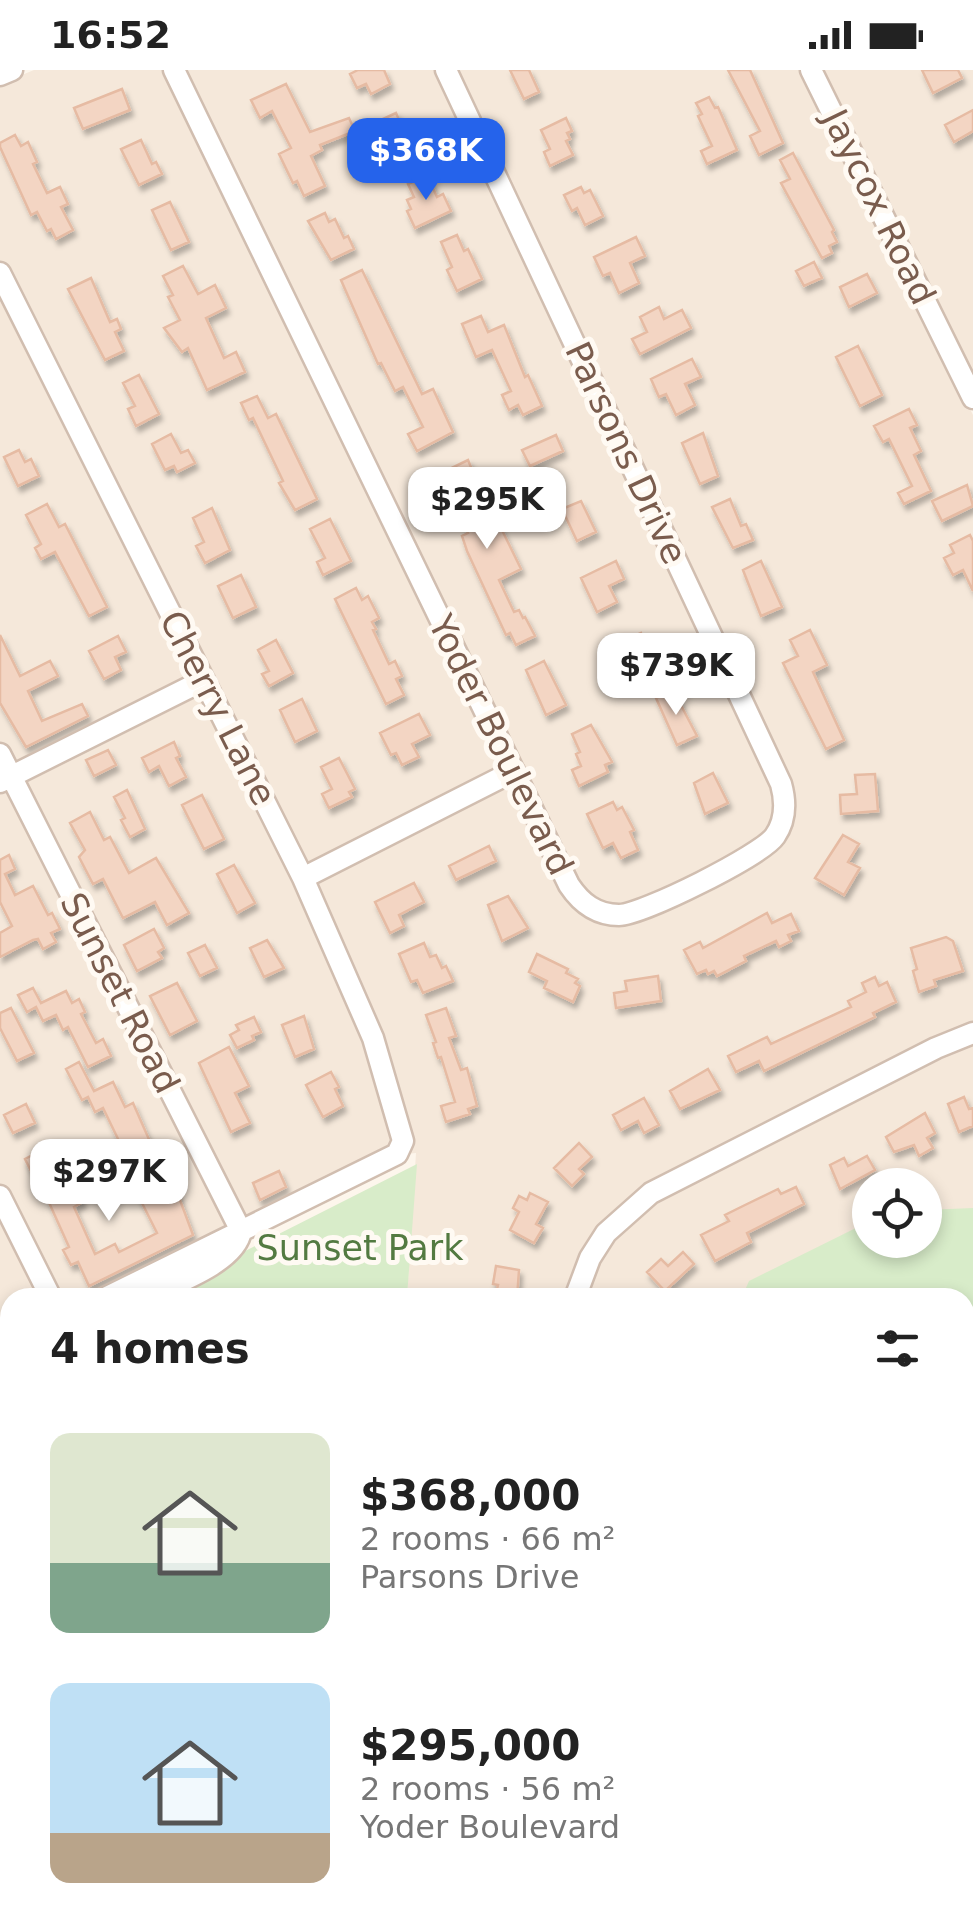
<!DOCTYPE html>
<html lang="en">
<head>
<meta charset="utf-8">
<style>
  :root { --surface:#fff; --page:#f6f6f6; --text:#222; --muted:#767676; --accent:#2563eb }
  body { margin:0; font-family:"DejaVu Sans",sans-serif; background:var(--page); color:var(--text); height:100vh; display:flex; flex-direction:column; font-size:38px; white-space:nowrap }
  * { box-sizing:border-box; margin:0 }
  p { font-size:32px; color:var(--muted) }
  .icon { flex:none; width:55px; height:55px; fill:none; stroke:currentColor; stroke-width:2; stroke-linecap:round; stroke-linejoin:round }
  .map { position:relative; flex:1; overflow:hidden }
  .sheet { position:absolute; left:0px; top:1218px; width:975px; height:642px; display:flex; flex-direction:column; background:var(--surface); border-radius:30px 30px 0 0; box-shadow:0 5px 15px #0003 }
  .sheet>* { flex:none }
  .controls { position:absolute; left:852px; top:1098px; display:grid; gap:20px }
  .controls a { display:grid; place-items:center; width:90px; height:90px; border-radius:50%; background:var(--surface); box-shadow:0 5px 15px #0003; font-size:50px }
  .price { position:absolute; translate:-50% -85px; padding:0 22px; border-radius:20px; background:#fff; color:#222; font-size:32px; line-height:65px; filter:drop-shadow(0 2px 5px #0008) }
  .price::after { content:''; position:absolute; left:50%; top:60px; width:30px; height:22px; margin-left:-15px; background:inherit; clip-path:polygon(0 0,100% 0,50% 100%) }
  .price.current { background:var(--accent); color:#fff }
  ul { padding:0; list-style:none }
  li { display:flex; align-items:center; gap:30px; height:250px; padding:0 50px }
  li span { display:grid; place-items:center; flex:none; width:280px; height:200px; border-radius:20px; color:#555 }
  li>.icon { margin-inline-start:auto }
  span .icon { width:120px; height:120px; fill:#fffc; stroke-width:1 }
  li b { font-size:42px }
  h2 { display:flex; justify-content:space-between; align-items:center; height:120px; padding:0 50px; font-size:42px }
  .status { display:flex; justify-content:space-between; align-items:center; height:70px; padding:0 50px; background:var(--surface); direction:ltr }
  .status svg { height:28px; fill:currentColor }
  .map>svg:first-child { display:block }
  .residential { fill:#f5e8da; fill-rule:evenodd }
  .green { fill:#d8ecc9 }
  .lines { fill:none; stroke-linecap:round; stroke-linejoin:round }
  .stream { stroke:#a5d3da; stroke-width:5 }
  .building { fill:#f3d5c3; stroke:#e6bba3; stroke-width:2.5; filter:url(#shadow) }
  .minor-casing { stroke:#d1beb0; stroke-width:25 }
  .minor { stroke:#fff; stroke-width:20 }
  .labels { text-anchor:middle; dominant-baseline:central; stroke-width:10; stroke-linejoin:round; paint-order:stroke }
  .street-label { font-size:35px; fill:#7a5c4d; stroke:#fffaf3 }
  .park-label { font-size:35px; fill:#537a41; stroke:#fffaf3 }
</style>
</head>
<body>
<div class="status"><b>16:52</b><svg viewBox="0 0 49 12"><path d="M0 12V9h3v3zM5 12V6h3v6zM10 12V3h3v9zM15 12V0h3v12zM26 1h20v11H26zM47 4h2v5h-2z"/></svg></div>
<div class="map">
<svg width="973" height="1858" viewBox="0 0 973 1858">
  <defs>
    <filter id="shadow"><feDropShadow dx="3" dy="5.5" stdDeviation="2.5" flood-color="#0004"/></filter>
  </defs>
  <rect width="100%" height="100%" fill="#fdf6ec"/>
  <!-- residential -->
  <path class="residential" d="M34,0h768l171,345v1513h-722l-4,-8h718v-622l-558,-1 9,-144 -40,4 -281,140 -85,1v42l-10,5v-1261zM870,1115h55v55h-55z
    M821,0h152v310z"/>
  <!-- green -->
  <path class="green" d="M417,1094l-10,133h-253z
    M973,1138v391l-8,4v-305l-223,-1 7,-16 121,-60v19h55v-30z
    M10,1300v550h290l7,8h-307v-553z"/>
  <g class="lines">
    <!-- stream -->
    <path class="stream" d="M0,1722l10,-3
      M229,1850l15,8"/>
  </g>
  <!-- building -->
  <path class="building" d="M358,0h26l6,14 -19,10 -5,-10 -9,4 -7,-14z
    M510,0h19l10,22 -15,7z
    M728,0h22l33,73 -24,12 -9,-19 10,-5z
    M922,0h36l4,8 -29,15z
    M286,14l24,48 39,-14 6,13 -35,14 2,5 -11,6 14,30 -21,10 -7,-15 -4,2 -14,-29 12,-6 -19,-37 -12,7 -9,-18z
    M122,19l8,21 -47,19 -9,-21z
    M709,27l6,11 3,-1 19,43 -30,14 -6,-13 11,-5 -14,-30 4,-2 -6,-11z
    M973,40v21l-19,11 -9,-17z
    M396,43l9,20 6,-2 9,19 -40,18 -9,-19 15,-6 -10,-21z
    M566,48l6,13 -5,2 3,6 -4,2 7,14 -23,11 -6,-14 6,-3 -9,-19z
    M15,65l6,11 7,-4 9,20 -4,2 14,29 13,-6 8,17 -7,3 12,23 -17,9 -5,-10 -4,2 -10,-19 -6,3 -31,-68v-4z
    M141,70l11,24 4,-2 6,12 -23,11 -18,-36z
    M793,83l41,77 -2,2 5,10 -8,4 3,7 -10,5 -41,-75 9,-4 -10,-19z
    M427,105l10,22 6,-3 8,17 -36,17 -8,-17 4,-2 -4,-9 7,-3 -6,-13z
    M581,117l3,6 6,-3 13,26 -18,9 -8,-17 -5,3 -8,-16z
    M170,132l19,40 -18,8 -19,-40z
    M325,143l4,9 6,-3 9,19 4,-2 6,13 -23,11 -23,-39z
    M457,165l7,16 4,-2 14,30 -25,12 -10,-21 5,-3 -11,-25z
    M636,167l9,19 -15,7 9,20 -20,10 -9,-20 -7,3 -9,-19z
    M814,192l8,16 -18,8 -8,-15z
    M183,196l15,28 17,-9 11,23 -20,10 18,40 12,-6 9,20 -38,18 -19,-42 -6,4 -18,-24 16,-8 -12,-23 5,-2 -10,-19z
    M362,200l60,124 11,-5 20,43 -36,19 -9,-17 15,-7 -20,-40 -8,4 -14,-28 -3,1 -37,-84z
    M867,204l10,19 -28,14 -9,-20z
    M91,208l19,44 7,-3 4,10 -6,3 9,19 -19,9 -37,-71z
    M659,237l5,12 18,-9 9,18 -51,26 -8,-15 15,-7 -7,-15z
    M481,246l7,16 16,-7 21,52 3,-2 14,31 -19,9 -5,-10 -9,5 -7,-15 9,-4 -19,-41 -16,7 -14,-33z
    M858,276l24,49 -22,11 -24,-49z
    M692,289l9,18 -16,7 10,21 -19,10 -10,-21 -7,3 -8,-18z
    M139,305l20,39 -23,12 -8,-17 7,-3 -12,-23z
    M257,326l11,22 8,-4 41,85 -22,11 -16,-27 4,-2 -30,-63 -4,2 -8,-17z
    M909,339l8,16 -7,3 11,23 -7,4 17,36 -27,13 -6,-11 14,-7 -23,-47 -6,3 -9,-16z
    M703,363l15,43 -18,8 -18,-41z
    M171,364l10,19 7,-3 7,13 -18,9 -3,-6 -9,4 -13,-26z
    M556,365l7,16 -33,15 -8,-16z
    M19,380l6,12 6,-3 8,17 -21,10 -14,-29z
    M468,390l5,12 -9,4 14,31 12,24 10,-5 21,43 -22,11 15,32 5,-2 4,8 2,-1 10,19 -19,9 -6,-12 -4,2 -39,-84 -5,-15 6,-3 -14,-30 -3,2 -12,-31z
    M967,415l6,21 -31,15 -10,-20z
    M730,429l11,27 5,-2 7,16 -20,8 -21,-41z
    M581,431l15,31 -19,9 -15,-32z
    M47,434l12,23 6,-3 42,83 -18,9 -34,-64 -14,7 -6,-11 6,-4 -15,-29z
    M212,438l18,42 -25,13 -9,-17 8,-4 -11,-24z
    M330,449l21,42 -28,14 -6,-13 8,-4 -15,-29z
    M970,465l3,6v50l-10,-21 -10,5 -9,-17 10,-5 -4,-8z
    M616,491l8,18 -15,7 8,16 -20,10 -16,-34z
    M761,491l21,46 -21,9 -18,-46z
    M241,505l15,32 -23,11 -15,-32z
    M356,518l6,12 6,-4 11,22 -7,4 4,7 -3,1 16,34 6,-3 7,15 -6,3 8,16 -18,9 -51,-105z
    M810,560l17,35 -14,7 31,68 -18,9 -43,-86 15,-7 -8,-16z
    M641,563l9,19 5,-2 8,17 -39,18 -9,-18 16,-7 -9,-18z
    M0,565l20,41 30,-15 8,15 -30,15 14,30 40,-17 6,12 -62,31 -26,-44z
    M118,566l8,16 -11,5 6,13 -17,9 -15,-28z
    M276,570l17,33 -24,13 -7,-12 7,-3 -11,-21z
    M544,591l22,44 -20,10 -20,-45z
    M673,620l24,46 -20,9 -21,-47z
    M302,629l15,32 -22,11 -15,-32z
    M419,644l11,21 -18,9 7,13 -17,8 -6,-12 -5,2 -11,-22z
    M591,655l21,37 -7,3 3,7 -29,14 -7,-16 9,-4 -5,-12 4,-2 -8,-18z
    M174,672l6,14 -4,2 10,19 -17,9 -10,-20 -10,6 -7,-14z
    M108,680l8,15 -22,11 -8,-16z
    M339,688l16,31 -6,3 3,5 -23,11 -7,-14 10,-5 -11,-22z
    M713,703l15,30 -23,11 -11,-31z
    M875,704l3,37 -37,3 -1,-19 17,-1 -2,-19z
    M127,720l18,39 -15,8 -9,-17 4,-2 -11,-21z
    M202,725l22,44 -20,10 -22,-44z
    M613,732l4,8 5,-3 12,23 -4,2 8,18 -17,8 -8,-15 -10,5 -16,-34z
    M90,742l14,28 6,-3 19,36 27,-15 33,55 -22,12 -12,-23 -32,16 -20,-39 -10,5 -14,-27 6,-7 -15,-27z
    M843,765l16,9 -11,18 12,6 -16,27 -29,-17z
    M489,776l7,15 -40,19 -7,-14z
    M9,785l6,14 -10,5 10,21 18,-9 15,29 4,-2 8,16 -9,4 5,9 -13,7 -5,-10 -5,1 -33,17v-24l12,-7 -12,-24v-42z
    M234,795l21,38 -18,10 -20,-39z
    M414,813l10,19 -25,13 5,11 -14,7 -15,-31z
    M508,826l20,32 -26,13 -14,-36z
    M767,843l5,10 19,-9 8,17 -11,4 3,6 -12,6 -3,-6 -32,15 2,5 -29,15 -3,-5 -6,3 -2,-4 -9,4 -13,-24 16,-8 3,6z
    M154,859l10,19 -6,4 4,6 -25,13 -13,-26z
    M946,867l7,4 10,30 -29,9 2,6 -17,6 -6,-21 4,-2 -6,-21z
    M267,870l17,28 -20,9 -14,-29z
    M424,873l6,14 6,-2 6,13 4,-2 7,15 -30,12 -6,-13 -6,2 -12,-28z
    M205,875l12,23 -17,8 -12,-23z
    M537,884l31,15 -2,4 12,6 -3,4 5,3 -7,16 -29,-14 3,-7 -18,-9z
    M658,906l3,25 -45,7 -2,-15 13,-2 -2,-10z
    M875,907l4,9 8,-4 9,20 -23,11 2,4 -111,54 -5,-10 -23,11 -8,-16 39,-19 4,7 80,-37 -3,-6 18,-9 -4,-9z
    M177,913l20,38 -27,14 -20,-39z
    M33,918l8,15 25,-12 6,12 7,-4 6,13 -4,2 15,29 7,-4 8,17 -23,11 -20,-40 -5,3 -7,-15 -13,6 -7,-14 -9,5 -9,-17z
    M11,938l23,45 -17,8 -17,-33v-15z
    M446,938l10,28 -7,2 12,32 6,-2 10,38 -9,3 2,5 -24,8 -5,-16 14,-4 -14,-45 -3,1 -5,-15 3,-1 -10,-27z
    M304,946l10,33 -19,8 -13,-32z
    M254,947l7,15 -9,4 2,4 -17,8 -7,-13 9,-5 -3,-5z
    M229,977l20,39 -14,7 15,30 -19,9 -32,-69z
    M79,992l15,29 19,-9 12,25 8,-4 29,66 -18,8 -6,-12 -32,17 -14,-28 28,-11 -17,-35 -8,4 -7,-15 -6,3 -16,-31z
    M708,999l12,21 -40,19 -10,-18z
    M331,1002l8,15 -4,2 8,17 -20,11 -17,-32z
    M964,1027l5,12 4,-1v18l-14,6 -11,-28z
    M644,1028l15,27 -15,8 -6,-12 -17,9 -8,-15z
    M26,1034l9,19 -22,10 -9,-18z
    M925,1043l10,20 -8,5 6,10 -14,8 -5,-11 -20,7 -8,-15z
    M579,1073l13,14 -13,12 5,5 -12,12 -18,-18z
    M48,1077l14,27 6,-3 15,31 -9,5 21,47 20,-10 4,8 38,-19 -19,-38 19,-10 7,14 13,-7 16,43 -104,51 -11,-24 -7,3 -8,-15 6,-3 -22,-49 10,-5 -11,-23 -12,7 -9,-18z
    M867,1086l8,14 -35,19 -10,-24 14,-7 4,8z
    M279,1101l7,16 -26,13 -7,-17z
    M796,1117l8,17 -57,29 4,9 -36,19 -14,-26 28,-14 -4,-6 18,-9 35,-17 3,5z
    M530,1123l18,9 -12,22 7,4 -9,15 -24,-13 9,-18 -6,-4 6,-12 8,4z
    M683,1182l11,12 -29,27 -18,-19 14,-13 7,7z
    M496,1196l23,4 -2,28h-22l3,-13 -5,-1z"/>
  <g class="lines">
    <defs>
      <path id="minor" d="M174,0l395,815c12,18 27,30 50,30 23,0 143,-60 156,-79 11,-16 11,-34 6,-52l-335,-714
        M811,0l162,328
        M0,5l12,-5
        M0,203l303,605 70,160 30,103 -6,13 -292,144
        M0,684l241,477
        M0,712l204,-102
        M303,808l211,-107
        M0,1126l51,102
        M144,1228c29,-14 92,-35 97,-67
        M575,1228l15,-40 16,-25 45,-40 285,-145 37,-15
        M0,1279l10,-5
        M0,1299l10,-5
        M484,1850l13,8"/>
    </defs>
    <!-- minor casing -->
    <use href="#minor" class="minor-casing"/>
    <!-- minor -->
    <use href="#minor" class="minor"/>
  </g>
  <g class="labels">
    <!-- street labels -->
    <g class="street-label">
      <text transform="translate(879 137) rotate(64)">Jaycox Road</text>
      <text transform="translate(626 383) rotate(65)">Parsons Drive</text>
      <text transform="translate(218 638) rotate(63)">Cherry Lane</text>
      <text transform="translate(501 675) rotate(64)">Yoder Boulevard</text>
      <text transform="translate(120 923) rotate(63)">Sunset Road</text>
    </g>
    <!-- park labels -->
    <g class="park-label">
      <text x="360" y="1178">Sunset Park</text>
    </g>
  </g>
</svg>
<div class="controls">
<a><svg class="icon" aria-label="locate" viewBox="0 0 24 24"><circle cx="12" cy="12" r="6"/><path d="M12 2v4M12 18v4M2 12h4M18 12h4"/></svg></a>
</div>
<b class="price current" style="left:426px;top:133px">$368K</b>
<b class="price" style="left:487px;top:482px">$295K</b>
<b class="price" style="left:676px;top:648px">$739K</b>
<b class="price" style="left:109px;top:1154px">$297K</b>
<section class="sheet">
<h2>4 homes<svg class="icon" aria-label="filters" viewBox="0 0 24 24"><path d="M4 7h16M4 17h16"/><circle cx="9" cy="7" r="2"/><circle cx="15" cy="17" r="2"/></svg></h2>
<ul>
<li><span style="background:linear-gradient(#dfe7d0 65%,#7fa58c 0)"><svg class="icon" aria-label="home" viewBox="0 0 24 24"><path d="M3 11l9-7 9 7M6 9v11h12V9"/></svg></span><div><b>$368,000</b><p>2 rooms · 66 m²</p><p>Parsons Drive</p></div></li>
<li><span style="background:linear-gradient(#bfe0f5 75%,#b9a48a 0)"><svg class="icon" aria-label="home" viewBox="0 0 24 24"><path d="M3 11l9-7 9 7M6 9v11h12V9"/></svg></span><div><b>$295,000</b><p>2 rooms · 56 m²</p><p>Yoder Boulevard</p></div></li>
</ul>
</section>
</div>
</body>
</html>
